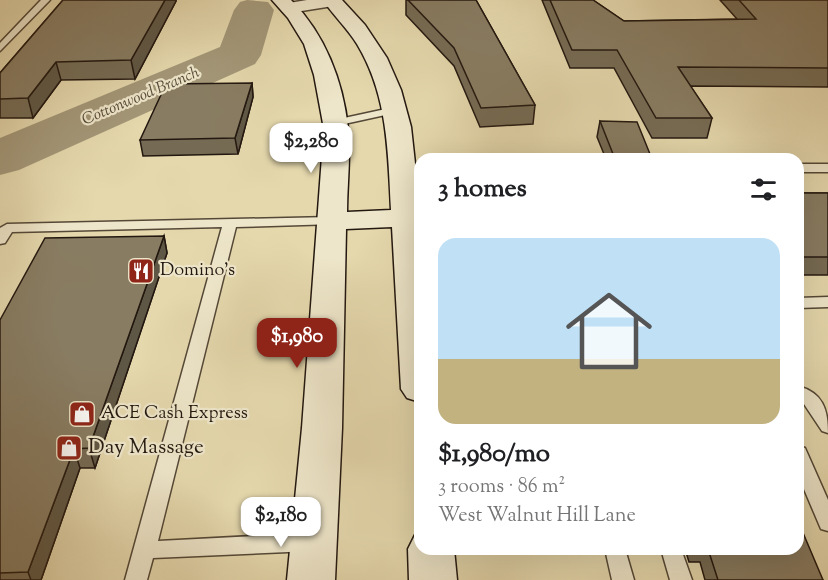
<!DOCTYPE html>
<html lang="en">
<head>
<meta charset="utf-8">
<style>
  :root { --surface:#fff; --page:#f2f2f2; --text:#202124; --muted:#757577; --line:#e0e0e0; --accent:#8f2418 }
  body { margin:0; font-family:"Sorts Mill Goudy",serif; background:var(--page); color:var(--text); height:100vh; display:flex; flex-direction:column; font-size:22px; white-space:nowrap }
  * { box-sizing:border-box; margin:0 }
  p { font-size:20px; color:var(--muted) }
  .icon { flex:none; width:33px; height:33px; fill:none; stroke:currentColor; stroke-width:2; stroke-linecap:round; stroke-linejoin:round }
  .map { position:relative; flex:1; overflow:hidden }
  .panel { position:absolute; left:414px; top:153px; width:390px; height:402px; display:flex; flex-direction:column; background:var(--surface); border-radius:18px; box-shadow:0 6px 24px #0002 }
  .panel>* { flex:none }
  .price { position:absolute; translate:-50% -51px; padding:0 14px; border-radius:12px; background:#fff; color:#222; font-size:20px; line-height:39px; filter:drop-shadow(0 2px 3px #0008) }
  .price::after { content:''; position:absolute; left:50%; top:36px; width:18px; height:14px; margin-left:-9px; background:inherit; clip-path:polygon(0 0,100% 0,50% 100%) }
  .price.selected { background:var(--accent); color:#fff }
  ul { padding:0; list-style:none }
  li { display:grid; align-content:center; gap:12px; height:318px; padding:0 24px }
  li+li { border-top:2px solid var(--line) }
  li span { display:grid; place-items:center; height:186px; border-radius:18px; color:#555 }
  li>.icon { margin-inline-start:auto }
  span .icon { width:108px; height:108px; fill:#fffc; stroke-width:1 }
  li b { font-size:26px }
  h2 { display:flex; justify-content:space-between; align-items:center; height:72px; padding:0 24px; font-size:26px }
  .map>svg:first-child { display:block }
  .lines { fill:none; stroke-linecap:round; stroke-linejoin:round }
  .river { fill:#a39778; fill-rule:evenodd }
  .service-casing { stroke:#544837; stroke-width:3 }
  .minor-casing { stroke:#544837; stroke-width:3 }
  .secondary-casing { stroke:#231810; stroke-width:3 }
  .service { fill:#eee6ca; fill-rule:evenodd }
  .minor { fill:#eee6ca; fill-rule:evenodd }
  .secondary { fill:#eee6ca; fill-rule:evenodd }
  .wall { fill:#756b54; stroke:#231810; stroke-width:1.5 }
  .shaded-wall { fill:#5f5745; stroke:#231810; stroke-width:1.5 }
  .building { fill:#887c62; stroke:#231810; stroke-width:1.5 }
  .labels { text-anchor:middle; dominant-baseline:central; stroke-width:4.5; stroke-linejoin:round; paint-order:stroke }
  .far-water-label { font-size:16px; font-style:italic; fill:#564b3a; stroke:#eee6ca }
  .poi-label { font-size:18px; fill:#231810; stroke:#eee6ca; text-anchor:start }
  .near-poi-label { font-size:21px; fill:#231810; stroke:#eee6ca; text-anchor:start }
</style>
</head>
<body>
<div class="map">
<svg width="828" height="580" viewBox="0 0 828 580">
  <rect width="100%" height="100%" fill="#e5d8ad"/>
  <filter id="stains"><feTurbulence type="fractalNoise" baseFrequency=".00333" numOctaves="4"/><feColorMatrix values="0 0 0 0 .2 0 0 0 0 .09 0 0 0 0 .02 0 0 0 .5 -.17"/></filter>
  <radialGradient id="worn" r=".72"><stop offset=".6" stop-color="#630" stop-opacity="0"/><stop offset="1" stop-color="#630" stop-opacity=".3"/></radialGradient>
  <g class="lines">
    <!-- river -->
    <path class="river" d="M247,0l21,2 6,8 -13,45 -6,9 -236,106 -19,5v-37l220,-91 14,-37 6,-8z"/>
    <defs>
      <path id="service" d="M41,0h9l-50,51v-8z
        M395,107l4,1v4l-64,14 -6,-3 6,-3z
        M798,164h30v8h-30z
        M331,217l5,1 2,3 -2,3 -100,3 -78,314 153,-8 7,3 3,6 -3,6 -7,3 -158,7 -6,22h-22l97,-353 -210,5 -7,11 -5,1v-16l7,-4z
        M828,297v10l-30,1v-10z
        M798,386c25,7 30,23 30,47l-6,-2 -20,-30 -4,-2z
        M798,446l7,2 23,52v31l-7,-2 -23,-54z
        M605,549h20l9,31h-22z
        M661,549h20l11,31h-22z"/>
      <path id="minor" d="M307,0h34v1l-8,5 -44,7 -6,-1 -3,-4 3,-4z"/>
      <path id="secondary" d="M272,0h19c34,34 52,81 57,128 3,27 -1,56 -1,84l44,-2c-3,-58 -3,-115 -34,-166 -10,-16 -24,-29 -34,-44h19l23,25 22,33 14,32 10,37 9,82v193l-13,-4 -6,-9 -9,-162 -46,2 -4,199 -7,152h-48l15,-152 22,-299 -10,-54 -10,-31 -16,-26z
        M420,533v16h34l3,31h-48l-1,-31 7,-14z"/>
    </defs>
    <!-- service casing -->
    <use href="#service" class="service-casing"/>
    <!-- minor casing -->
    <use href="#minor" class="minor-casing"/>
    <!-- secondary casing -->
    <use href="#secondary" class="secondary-casing"/>
    <!-- service -->
    <use href="#service" class="service"/>
    <!-- minor -->
    <use href="#minor" class="minor"/>
    <!-- secondary -->
    <use href="#secondary" class="secondary"/>
  </g>
  <!-- wall -->
  <path class="wall" d="M63,0h113v1l-41,78 -74,1 -28,38h-33v-45z
    M406,0h70l59,105 -2,19 -53,3 -26,-61 -48,-51z
    M542,0h51l31,21 113,-2 -17,-19h108v87l-138,-1 22,32 -5,20h-55l-38,-70h-44z
    M252,83l1,14 -15,57 -95,2 -3,-16z
    M600,121l52,38h-46l-9,-22z
    M798,193h30v82h-30z
    M164,236l3,17 -72,215h-15l-39,112h-41v-260z
    M685,549h113l25,31h-118l-5,-18h-11z"/>
  <!-- shaded-wall -->
  <path class="shaded-wall" d="M165,0h11v1l-41,78 -4,-19z
    M56,62l5,18 -28,38 -5,-20z
    M252,83l1,14 -15,57 -3,-16z
    M164,236l3,17 -72,215 -6,-20z
    M74,449l6,19 -39,112h-10l-3,-8z"/>
  <!-- building -->
  <path class="building" d="M63,0h102l-34,60 -75,2 -28,36 -28,1v-26z
    M408,0h68l59,105 -54,3 -27,-60z
    M550,0h43l31,21 132,-2 -17,-19h89v68l-150,-1 34,51h-56l-39,-68h-45z
    M252,83l-17,55 -95,2 26,-56z
    M600,121l37,1 15,37h-37z
    M798,193h30v64h-30z
    M164,236l-75,212 -15,1 -46,123 -28,1v-253l45,-82z
    M798,521l25,59h-105l-10,-31h90z"/>
  <!-- icons -->
  <defs>
    <symbol id="restaurant-square" viewBox="-11 -11 22 22"><rect x="-9" y="-9" width="18" height="18" rx="4" fill="#8f2418" stroke="#eee6ca"/><path d="M-5-6h1v4h1v-4h1v4h1v-4h1v5L-1.5 .5V6h-2V.5L-5-1ZM5-6V6H3V1.5H1.5Q1.5-4 5-6Z" fill="#fff"/></symbol>
    <symbol id="shop-square" viewBox="-11 -11 22 22"><rect x="-9" y="-9" width="18" height="18" rx="4" fill="#8f2418" stroke="#eee6ca"/><path d="M-5-2.5h2.3a2.7 3.5 0 0 1 5.4 0H5L5.5 6h-11ZM-1.5-2.5h3a1.5 2.3 0 0 0-3 0Z" fill="#fff"/></symbol>
  </defs>
  <g fill-rule="evenodd">
    <use href="#restaurant-square" x="126" y="256" width="30" height="30"/>
    <use href="#shop-square" x="67" y="399" width="30" height="30"/>
    <use href="#shop-square" x="54" y="433" width="30" height="30"/>
  </g>
  <g class="labels">
    <!-- far-water labels -->
    <g class="far-water-label">
      <text transform="translate(141 97) rotate(-23)">Cottonwood Branch</text>
    </g>
    <!-- poi labels -->
    <g class="poi-label">
      <text x="160" y="271">Domino's</text>
      <text x="101" y="414">ACE Cash Express</text>
    </g>
    <!-- near-poi labels -->
    <g class="near-poi-label">
      <text x="88" y="448">Day Massage</text>
    </g>
  </g>
  <rect width="100%" height="100%" filter="url(#stains)"/>
  <rect width="100%" height="100%" fill="url(#worn)"/>
</svg>
<b class="price" style="left:311px;top:174px">$2,280</b>
<b class="price selected" style="left:297px;top:369px">$1,980</b>
<b class="price" style="left:281px;top:548px">$2,180</b>
<section class="panel">
<h2>3 homes<svg class="icon" aria-label="filters" viewBox="0 0 24 24"><path d="M4 7h16M4 17h16"/><circle cx="9" cy="7" r="2"/><circle cx="15" cy="17" r="2"/></svg></h2>
<ul>
<li><span style="background:linear-gradient(#bfe0f5 65%,#c2b280 0)"><svg class="icon" aria-label="home" viewBox="0 0 24 24"><path d="M3 11l9-7 9 7M6 9v11h12V9"/></svg></span><div><b>$1,980/mo</b><p>3 rooms · 86 m²</p><p>West Walnut Hill Lane</p></div></li>
</ul>
</section>
</div>
</body>
</html>
